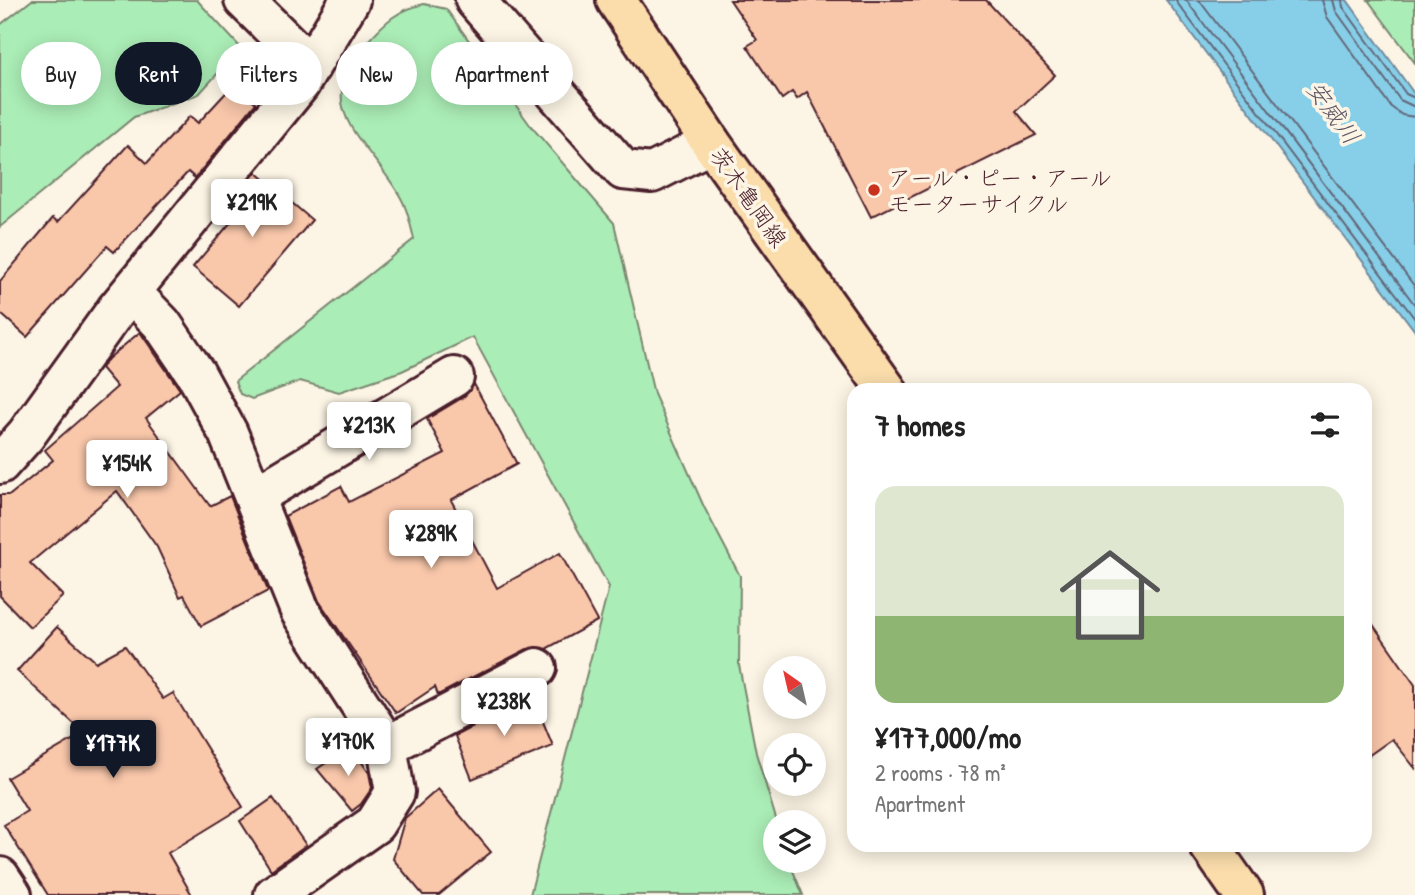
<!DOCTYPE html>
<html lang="en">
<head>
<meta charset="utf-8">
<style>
  :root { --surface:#fff; --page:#f6f6f6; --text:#222; --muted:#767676; --accent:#111827 }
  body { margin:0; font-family:"Patrick Hand","Klee One",sans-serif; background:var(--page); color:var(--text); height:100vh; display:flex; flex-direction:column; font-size:26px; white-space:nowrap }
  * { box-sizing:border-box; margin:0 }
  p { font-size:23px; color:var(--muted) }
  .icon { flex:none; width:38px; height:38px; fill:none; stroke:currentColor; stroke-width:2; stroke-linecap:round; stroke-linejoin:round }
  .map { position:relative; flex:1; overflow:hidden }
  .panel { position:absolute; left:847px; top:383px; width:525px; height:469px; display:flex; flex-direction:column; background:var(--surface); border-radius:21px; box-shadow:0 4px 18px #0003 }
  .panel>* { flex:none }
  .guide { position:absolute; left:21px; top:42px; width:665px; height:63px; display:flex; gap:14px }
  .needle { width:46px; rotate:326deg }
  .controls { position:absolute; left:763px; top:656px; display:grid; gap:14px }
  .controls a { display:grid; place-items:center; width:63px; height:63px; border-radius:50%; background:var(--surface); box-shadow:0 4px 18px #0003; font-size:35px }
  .price { position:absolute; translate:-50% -60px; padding:0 16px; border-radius:7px; background:#fff; color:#222; font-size:23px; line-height:46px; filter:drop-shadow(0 2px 4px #0008) }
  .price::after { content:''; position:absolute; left:50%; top:42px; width:21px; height:16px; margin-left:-10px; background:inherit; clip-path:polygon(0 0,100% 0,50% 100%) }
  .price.current { background:var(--accent); color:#fff }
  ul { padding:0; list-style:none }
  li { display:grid; align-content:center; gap:14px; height:371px; padding:0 28px }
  li span { display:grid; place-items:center; height:217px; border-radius:21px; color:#555 }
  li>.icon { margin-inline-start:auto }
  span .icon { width:126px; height:126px; fill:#fffc; stroke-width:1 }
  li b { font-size:30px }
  h2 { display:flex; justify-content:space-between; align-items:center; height:84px; padding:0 28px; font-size:30px }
  .chip { padding:0 24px; border-radius:32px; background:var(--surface); box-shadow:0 4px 18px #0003; font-size:24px; line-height:63px }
  .chip.current { background:var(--accent); color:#fff }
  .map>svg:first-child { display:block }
  .green { fill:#abedb6; stroke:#7a8670; stroke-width:2 }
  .water { fill:#87cfe8; stroke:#6f899c; stroke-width:2 }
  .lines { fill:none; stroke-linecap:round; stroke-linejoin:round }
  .shore { stroke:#626577; stroke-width:2 }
  .building { fill:#f9c7aa; stroke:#4a1f2b; stroke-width:2 }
  .street-casing { stroke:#4a1f2b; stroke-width:44 }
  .primary-casing { stroke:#4a1f2b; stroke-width:44 }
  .street { stroke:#fcf5e5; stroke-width:38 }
  .primary { stroke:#faddab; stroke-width:38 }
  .poi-dot { fill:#c8321e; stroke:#fcf5e5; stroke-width:2.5 }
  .labels { text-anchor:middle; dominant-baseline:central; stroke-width:7; stroke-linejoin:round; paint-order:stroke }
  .poi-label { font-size:23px; fill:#4a1f2b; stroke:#fcf5e5; text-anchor:start }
  .street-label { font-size:23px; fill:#4a1f2b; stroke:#fcf5e5 }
  .water-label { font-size:24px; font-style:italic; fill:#5c5464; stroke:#fcf5e5 }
</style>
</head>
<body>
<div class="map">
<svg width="1415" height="895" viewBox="0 0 1415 895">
  <rect width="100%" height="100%" fill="#fcf5e5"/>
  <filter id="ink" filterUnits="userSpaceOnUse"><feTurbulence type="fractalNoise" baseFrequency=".0143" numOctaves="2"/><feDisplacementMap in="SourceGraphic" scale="14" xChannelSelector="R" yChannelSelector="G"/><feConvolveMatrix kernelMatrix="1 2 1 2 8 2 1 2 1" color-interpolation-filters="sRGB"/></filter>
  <g filter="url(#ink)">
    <!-- green -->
    <path class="green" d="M32,0h165l44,48 -42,46 -65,23 -134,110v-202z
      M1368,0h47v63z
      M424,4l22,5 84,116 84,98 40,171 50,113 36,69 -1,89 17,88 21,69 -2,39h14l14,34h-273l79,-308 -136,-250 -71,34 -63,21 -39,-11 -48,18 -12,-5 -5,-13 179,-142c-3,-12 -6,-29 -13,-41 -31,-57 -95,-88 -34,-156 18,-20 30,-32 57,-38z"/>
    <!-- water -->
    <path class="water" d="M1166,0h181l68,95v236z"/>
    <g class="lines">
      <!-- shore -->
      <path class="shore" d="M1175,0l240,319
        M1186,0l229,305
        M1199,0l216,287
        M1322,0l5,17 64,90 11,8 13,2
        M1333,0l3,11 64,89 15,7
        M1342,0l1,7 63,87 9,4"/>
    </g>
    <!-- building -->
    <path class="building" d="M730,0h256l69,75 -39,36 20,24 -165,82 -64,-125 -10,7 -5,-7 -10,7 -35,-53 10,-6z
      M235,83l21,20 -61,75 -7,-6 -74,80 -7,-6 -80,91 -27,-24v-32l53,-63 5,4 70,-77 19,18 43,-47 8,7z
      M256,172l56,48 -73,86 -46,-39 43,-51 -9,-8z
      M140,332l40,58 -34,28 64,88 20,-10 38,95 -67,35 -17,-31 -4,2 -23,-50 -40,-56 -87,72 33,33 -33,31 -30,-31v-101h10l43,-35 -8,-10 72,-63 -16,-19 8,-10z
      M474,384l43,80 -66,36 46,88 63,-35 37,68 -51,28h-19l-89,46 -3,-8 -39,26 -77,-112 -34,-85 56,-30 8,16 96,-49 -18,-34 38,-23z
      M1365,613l50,72v83l-23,-29 -27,19z
      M57,627l39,35 29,-16 38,53 10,-6 70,114 -75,46 24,42h-144l-44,-70 23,-14 -20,-33 77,-45 -67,-62z
      M532,695l21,51 -81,33 -17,-43z
      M351,746l18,27 3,15 -11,16 -9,7 -35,-42z
      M438,789l53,63 -52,43h-16l-30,-36 12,-41z
      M273,798l33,47 -35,25 -31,-49z"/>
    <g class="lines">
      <defs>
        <path id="street" d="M244,0l67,66
          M475,0l148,170 29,3 59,-30
          M131,292l31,32 34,50 32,59 72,178 87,135 8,46 -20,32 -101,71
          M0,464l26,-29 90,-125 184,-226 50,-84
          M254,497l200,-120
          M387,746l150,-78
          M0,877l12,18"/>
        <path id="primary" d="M616,0l95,143 176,247
          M1209,845l35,50"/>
      </defs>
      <!-- street casing -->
      <use href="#street" class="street-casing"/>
      <!-- primary casing -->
      <use href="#primary" class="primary-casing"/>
      <!-- street -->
      <use href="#street" class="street"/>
      <!-- primary -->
      <use href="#primary" class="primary"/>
    </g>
  </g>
  <!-- markers -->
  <circle class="poi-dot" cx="874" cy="190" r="7"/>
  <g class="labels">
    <!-- poi labels -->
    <g class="poi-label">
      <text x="888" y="177">アール・ピー・アール<tspan x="888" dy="26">モーターサイクル</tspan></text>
    </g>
    <!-- street labels -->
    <g class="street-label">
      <text transform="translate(749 197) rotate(55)">茨木亀岡線</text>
    </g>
    <!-- water labels -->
    <g class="water-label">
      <text transform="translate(1334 112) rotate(54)">安威川</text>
    </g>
  </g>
</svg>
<div class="controls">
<a><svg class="needle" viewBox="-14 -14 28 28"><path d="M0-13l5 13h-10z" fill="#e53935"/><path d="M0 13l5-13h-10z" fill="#767676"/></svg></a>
<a><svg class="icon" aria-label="locate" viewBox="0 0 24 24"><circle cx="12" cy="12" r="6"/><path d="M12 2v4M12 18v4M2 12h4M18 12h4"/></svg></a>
<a><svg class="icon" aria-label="layers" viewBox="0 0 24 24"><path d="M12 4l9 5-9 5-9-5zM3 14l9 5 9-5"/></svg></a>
</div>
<b class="price" style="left:252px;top:239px">¥219K</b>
<b class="price" style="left:369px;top:462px">¥213K</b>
<b class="price" style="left:127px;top:500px">¥154K</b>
<b class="price" style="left:431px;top:570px">¥289K</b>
<b class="price" style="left:504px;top:738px">¥238K</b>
<b class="price" style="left:348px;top:778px">¥170K</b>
<b class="price current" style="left:113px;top:780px">¥177K</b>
<div class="guide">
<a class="chip">Buy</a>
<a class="chip current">Rent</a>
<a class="chip">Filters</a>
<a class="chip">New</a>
<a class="chip">Apartment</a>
</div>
<section class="panel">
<h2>7 homes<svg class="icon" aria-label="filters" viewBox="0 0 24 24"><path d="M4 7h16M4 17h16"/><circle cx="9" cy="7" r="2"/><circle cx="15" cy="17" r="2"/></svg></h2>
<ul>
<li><span style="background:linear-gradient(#dfe7d0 60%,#8fb573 0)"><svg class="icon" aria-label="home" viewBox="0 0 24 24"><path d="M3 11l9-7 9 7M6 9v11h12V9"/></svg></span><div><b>¥177,000/mo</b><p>2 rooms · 78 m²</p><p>Apartment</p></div></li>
</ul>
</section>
</div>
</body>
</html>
